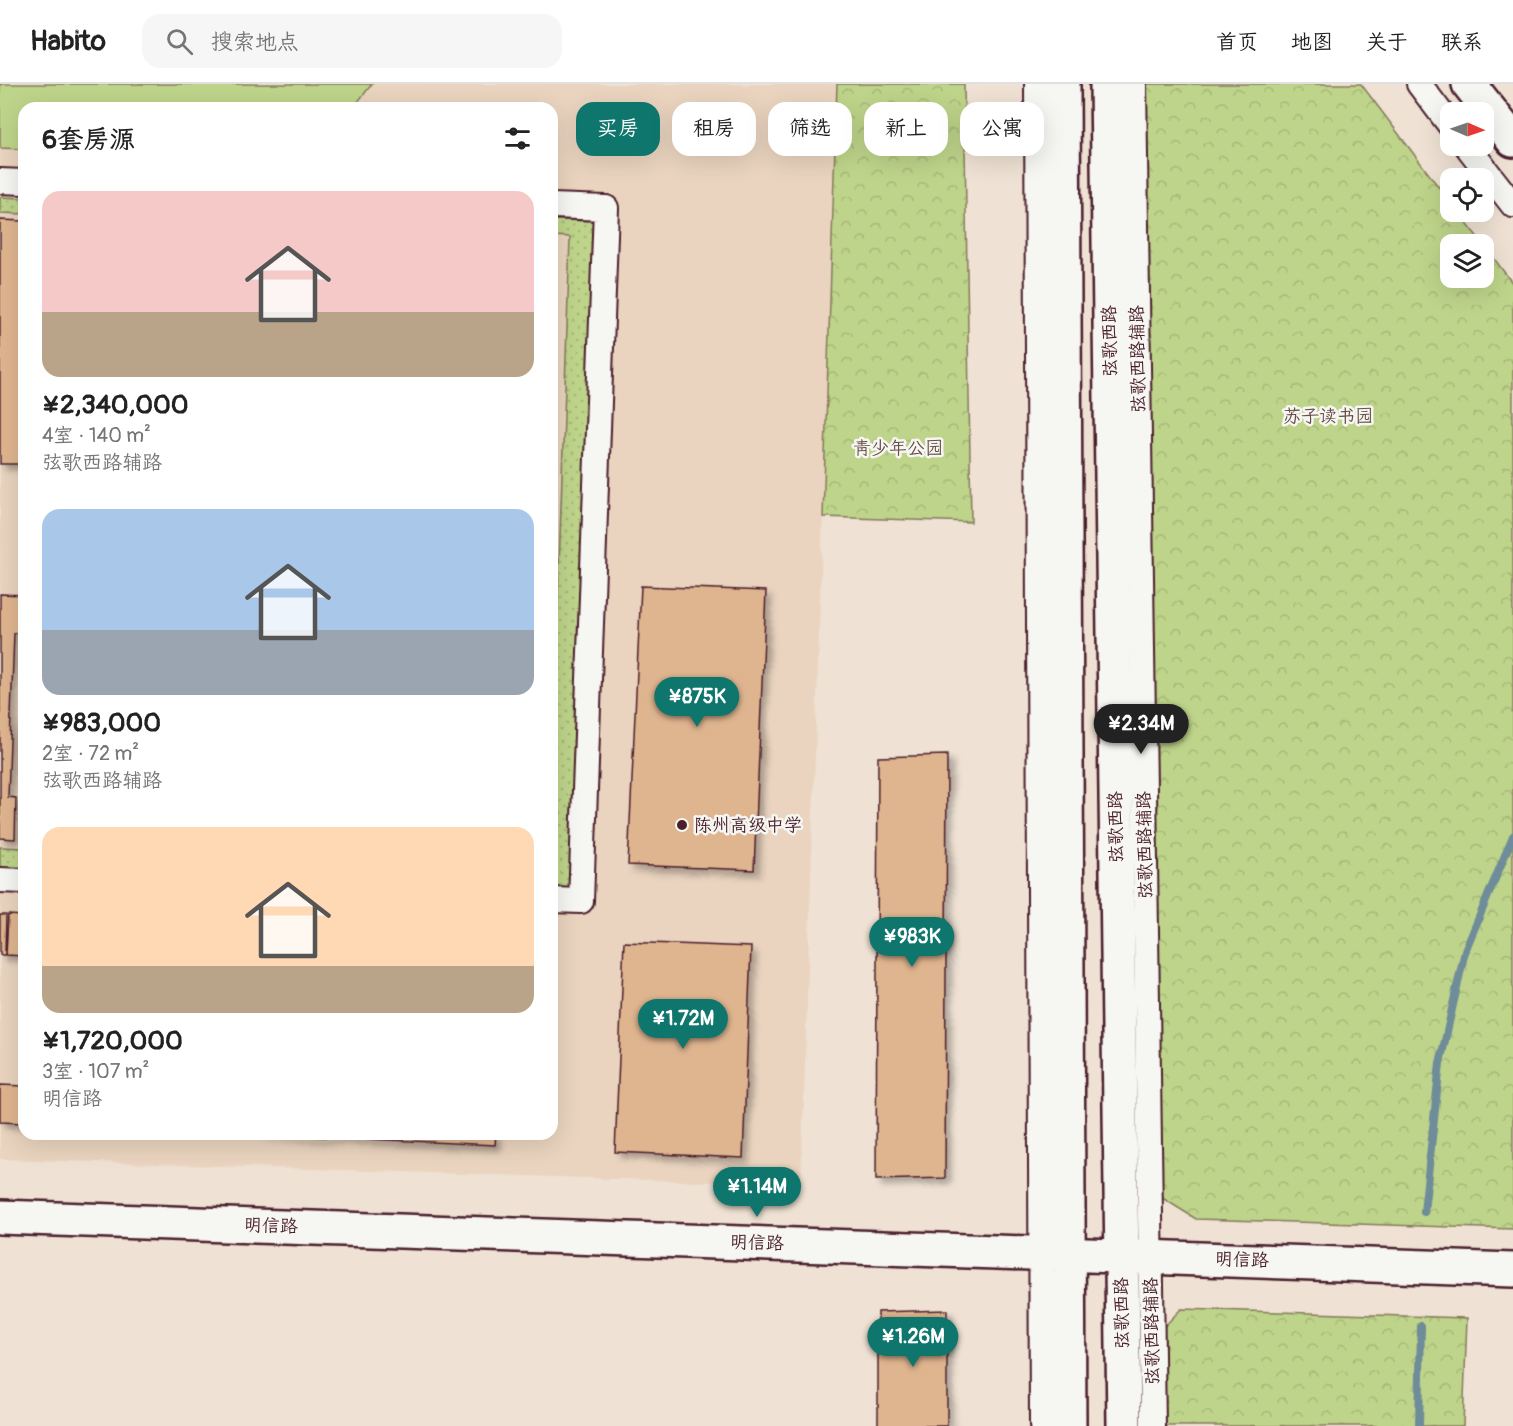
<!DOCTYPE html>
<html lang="zh">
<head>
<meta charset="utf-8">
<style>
  :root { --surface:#fff; --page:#f6f6f6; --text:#222; --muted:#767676; --line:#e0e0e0; --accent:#0f766e }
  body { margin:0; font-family:Pangolin,"LXGW WenKai TC",sans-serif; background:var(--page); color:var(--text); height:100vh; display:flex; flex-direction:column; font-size:22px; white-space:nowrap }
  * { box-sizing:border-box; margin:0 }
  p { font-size:20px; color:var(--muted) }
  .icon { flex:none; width:33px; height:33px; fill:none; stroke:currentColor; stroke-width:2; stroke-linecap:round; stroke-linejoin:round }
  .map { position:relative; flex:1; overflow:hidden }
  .sheet { position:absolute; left:18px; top:18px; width:540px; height:1038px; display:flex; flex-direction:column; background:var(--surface); border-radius:18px; box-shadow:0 6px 24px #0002 }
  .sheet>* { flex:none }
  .banner { position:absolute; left:576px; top:18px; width:570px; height:54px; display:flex; gap:12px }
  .needle { width:39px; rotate:92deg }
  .fabs { position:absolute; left:1440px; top:18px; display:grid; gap:12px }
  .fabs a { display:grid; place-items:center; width:54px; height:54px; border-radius:12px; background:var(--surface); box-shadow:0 6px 24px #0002; font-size:30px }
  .price { position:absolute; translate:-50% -51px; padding:0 14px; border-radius:21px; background:var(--accent); color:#fff; font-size:20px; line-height:39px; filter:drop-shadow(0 2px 3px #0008) }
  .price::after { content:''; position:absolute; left:50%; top:36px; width:18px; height:14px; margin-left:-9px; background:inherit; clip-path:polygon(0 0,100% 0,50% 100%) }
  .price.active { background:#222; color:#fff }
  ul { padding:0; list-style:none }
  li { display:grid; align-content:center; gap:12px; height:318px; padding:0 24px }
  li span { display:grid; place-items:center; height:186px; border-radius:18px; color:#555 }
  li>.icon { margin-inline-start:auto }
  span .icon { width:108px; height:108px; fill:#fffc; stroke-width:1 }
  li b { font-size:26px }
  h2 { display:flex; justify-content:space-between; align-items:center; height:72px; padding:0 24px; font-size:26px }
  .chip { padding:0 21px; border-radius:18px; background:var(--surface); box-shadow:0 6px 24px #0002; font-size:21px; line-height:54px }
  .chip.active { background:var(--accent); color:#fff }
  header { display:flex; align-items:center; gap:36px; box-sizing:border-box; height:84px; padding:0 30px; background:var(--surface); border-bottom:2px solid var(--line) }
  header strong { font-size:28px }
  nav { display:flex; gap:33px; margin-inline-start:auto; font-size:21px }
  .search { width:420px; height:54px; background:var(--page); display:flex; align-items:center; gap:15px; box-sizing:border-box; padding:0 21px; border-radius:18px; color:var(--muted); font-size:22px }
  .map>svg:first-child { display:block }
  .built { fill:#ead4bf; fill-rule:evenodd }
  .grass { fill:url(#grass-dots); stroke:#847a5a; stroke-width:1.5 }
  .forest { fill:url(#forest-crowns); stroke:#847a5a; stroke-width:1.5 }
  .pitch { fill:#bed48a; stroke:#847a5a; stroke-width:1.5 }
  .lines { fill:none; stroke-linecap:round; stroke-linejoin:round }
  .stream { stroke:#6e8c99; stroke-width:8 }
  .building { fill:#dfb58f; stroke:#4a1f2b; stroke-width:1.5; filter:url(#shadow) }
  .street-casing { stroke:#4a1f2b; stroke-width:28 }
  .secondary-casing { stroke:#4a1f2b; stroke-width:38 }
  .street { stroke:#f6f6f2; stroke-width:24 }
  .secondary { stroke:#f6f6f2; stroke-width:33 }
  .poi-dot { fill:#4a1f2b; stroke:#f6f6f2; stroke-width:2 }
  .labels { text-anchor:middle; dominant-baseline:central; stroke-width:5; stroke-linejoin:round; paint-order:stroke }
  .street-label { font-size:18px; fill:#4a1f2b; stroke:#f6f6f2 }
  .park-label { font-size:18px; fill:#674c43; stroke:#f6f6f2 }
  .poi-label { font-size:18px; fill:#4a1f2b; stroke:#f6f6f2; text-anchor:start }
</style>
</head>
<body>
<header>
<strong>Habito</strong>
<div class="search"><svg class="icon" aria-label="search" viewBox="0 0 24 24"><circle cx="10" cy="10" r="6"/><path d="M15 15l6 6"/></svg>搜索地点</div>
<nav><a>首页</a><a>地图</a><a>关于</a><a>联系</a></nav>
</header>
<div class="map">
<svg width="1513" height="1342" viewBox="0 0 1513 1342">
  <defs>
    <pattern id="grass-dots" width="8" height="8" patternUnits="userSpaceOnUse" patternTransform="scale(1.5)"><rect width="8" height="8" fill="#bed48a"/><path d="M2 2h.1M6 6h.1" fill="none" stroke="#a5b677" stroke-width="1.8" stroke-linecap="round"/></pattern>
    <pattern id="forest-crowns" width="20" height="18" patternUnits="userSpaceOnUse" patternTransform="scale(1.5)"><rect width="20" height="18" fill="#bed48a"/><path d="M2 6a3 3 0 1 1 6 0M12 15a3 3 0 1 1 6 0" fill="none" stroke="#a5b677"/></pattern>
    <filter id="shadow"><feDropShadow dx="5.5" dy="5.5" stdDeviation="3" flood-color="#0004"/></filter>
  </defs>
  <rect width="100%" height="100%" fill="#efe2d4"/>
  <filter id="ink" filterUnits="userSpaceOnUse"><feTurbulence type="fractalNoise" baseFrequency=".0167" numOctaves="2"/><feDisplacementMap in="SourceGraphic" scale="12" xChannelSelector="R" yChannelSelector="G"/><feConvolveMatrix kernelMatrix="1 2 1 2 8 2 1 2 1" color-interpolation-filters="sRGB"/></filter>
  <g filter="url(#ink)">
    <!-- built -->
    <path class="built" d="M0,0h837l-36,1101 -801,-26zM24,24h528v1026h-528z"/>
    <!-- grass -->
    <path class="grass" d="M0,113l24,1v16l-24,-1z
      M552,136l41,1 -23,670 -18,-1v-115l18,-538 -18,-1z
      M0,763l24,1v22l-24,-1z"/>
    <!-- forest -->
    <path class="forest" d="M837,0h127l7,438 -148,-5z
      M1140,0h221l89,118v10h8l25,32h-33v34h34v-33l29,39v945l-317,-10 -48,-30z
      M1181,1225l286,9 -4,108h-307v-91z"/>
    <!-- pitch -->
    <path class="pitch" d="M0,0h372l-19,24h-329v41l-24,-1z"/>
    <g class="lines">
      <!-- stream -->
      <path class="stream" d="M1424,1128l16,-149 25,-112 48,-115
        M1419,1342l2,-100"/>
    </g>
    <!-- building -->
    <path class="building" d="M0,136l24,1 -2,205h2v38h-24z
      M641,502l125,5 -12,279 -126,-5z
      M0,510l24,1v38h-10l-6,164 8,1 -1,41 -15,-1z
      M947,671l-2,423 -69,2 2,-423z
      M0,831h6l-1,40h-5z
      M8,831l16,1v40l-18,-1z
      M624,858l127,5 -8,211 -128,-6z
      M0,1001l24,1v37l-24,-1z
      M260,1050h236l-1,11z
      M947,1226v116h-69v-114z"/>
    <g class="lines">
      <defs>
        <path id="street" d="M1037,0l5,1342
          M1134,0l19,1342
          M1419,0l31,41
          M1467,62l46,59
          M0,97l24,1
          M552,122l54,2 -25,693 -29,-1
          M0,796l24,1"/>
        <path id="secondary" d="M1063,0l6,1342
          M1107,0l17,1342
          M1469,0l44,56
          M0,1133l1513,53"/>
      </defs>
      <!-- street casing -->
      <use href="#street" class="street-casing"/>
      <!-- secondary casing -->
      <use href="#secondary" class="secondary-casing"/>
      <!-- street -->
      <use href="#street" class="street"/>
      <!-- secondary -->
      <use href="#secondary" class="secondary"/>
    </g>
  </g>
  <!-- markers -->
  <circle class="poi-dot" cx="682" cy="741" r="6"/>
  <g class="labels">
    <!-- street labels -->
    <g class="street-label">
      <text transform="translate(1110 257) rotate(-91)">弦歌西路</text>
      <text transform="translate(1138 275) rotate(-91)">弦歌西路辅路</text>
      <text transform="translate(1116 743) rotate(-91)">弦歌西路</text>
      <text transform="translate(1145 761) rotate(-91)">弦歌西路辅路</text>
      <text transform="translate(271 1142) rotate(2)">明信路</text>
      <text transform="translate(757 1159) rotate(2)">明信路</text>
      <text transform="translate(1242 1176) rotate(2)">明信路</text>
      <text transform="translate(1122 1229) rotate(-91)">弦歌西路</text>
      <text transform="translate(1152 1247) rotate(-91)">弦歌西路辅路</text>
    </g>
    <!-- park labels -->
    <g class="park-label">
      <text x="1328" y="332">苏子读书园</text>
      <text x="898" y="364">青少年公园</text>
    </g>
    <!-- poi labels -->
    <g class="poi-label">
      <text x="694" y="741">陈州高级中学</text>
    </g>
  </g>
</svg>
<div class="fabs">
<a><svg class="needle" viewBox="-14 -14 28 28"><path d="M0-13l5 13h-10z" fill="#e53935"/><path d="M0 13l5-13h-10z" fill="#767676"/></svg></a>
<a><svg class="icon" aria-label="locate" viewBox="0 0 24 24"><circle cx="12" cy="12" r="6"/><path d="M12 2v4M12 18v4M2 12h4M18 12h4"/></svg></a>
<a><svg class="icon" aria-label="layers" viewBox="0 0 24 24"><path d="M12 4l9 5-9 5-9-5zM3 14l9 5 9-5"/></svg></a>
</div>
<b class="price" style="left:697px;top:644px">¥875K</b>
<b class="price active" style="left:1141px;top:671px">¥2.34M</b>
<b class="price" style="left:912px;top:884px">¥983K</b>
<b class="price" style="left:683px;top:966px">¥1.72M</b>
<b class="price" style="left:757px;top:1134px">¥1.14M</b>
<b class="price" style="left:913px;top:1284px">¥1.26M</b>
<div class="banner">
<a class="chip active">买房</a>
<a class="chip">租房</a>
<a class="chip">筛选</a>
<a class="chip">新上</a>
<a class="chip">公寓</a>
</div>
<section class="sheet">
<h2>6套房源<svg class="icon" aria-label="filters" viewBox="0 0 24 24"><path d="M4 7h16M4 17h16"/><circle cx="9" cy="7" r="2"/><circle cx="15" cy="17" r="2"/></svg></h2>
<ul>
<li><span style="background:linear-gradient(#f6c9c9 65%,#b9a48a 0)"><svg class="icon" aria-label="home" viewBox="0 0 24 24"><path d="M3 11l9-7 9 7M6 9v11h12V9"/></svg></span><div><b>¥2,340,000</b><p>4室 · 140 m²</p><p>弦歌西路辅路</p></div></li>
<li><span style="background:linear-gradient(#a9c7e8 65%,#9aa5b1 0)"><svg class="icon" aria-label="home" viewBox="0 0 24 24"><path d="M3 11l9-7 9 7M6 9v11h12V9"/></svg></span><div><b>¥983,000</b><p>2室 · 72 m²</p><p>弦歌西路辅路</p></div></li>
<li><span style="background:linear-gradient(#ffd9b3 75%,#b9a48a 0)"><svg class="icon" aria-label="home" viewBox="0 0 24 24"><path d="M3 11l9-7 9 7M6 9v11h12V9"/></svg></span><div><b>¥1,720,000</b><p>3室 · 107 m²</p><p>明信路</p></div></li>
</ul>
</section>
</div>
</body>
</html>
